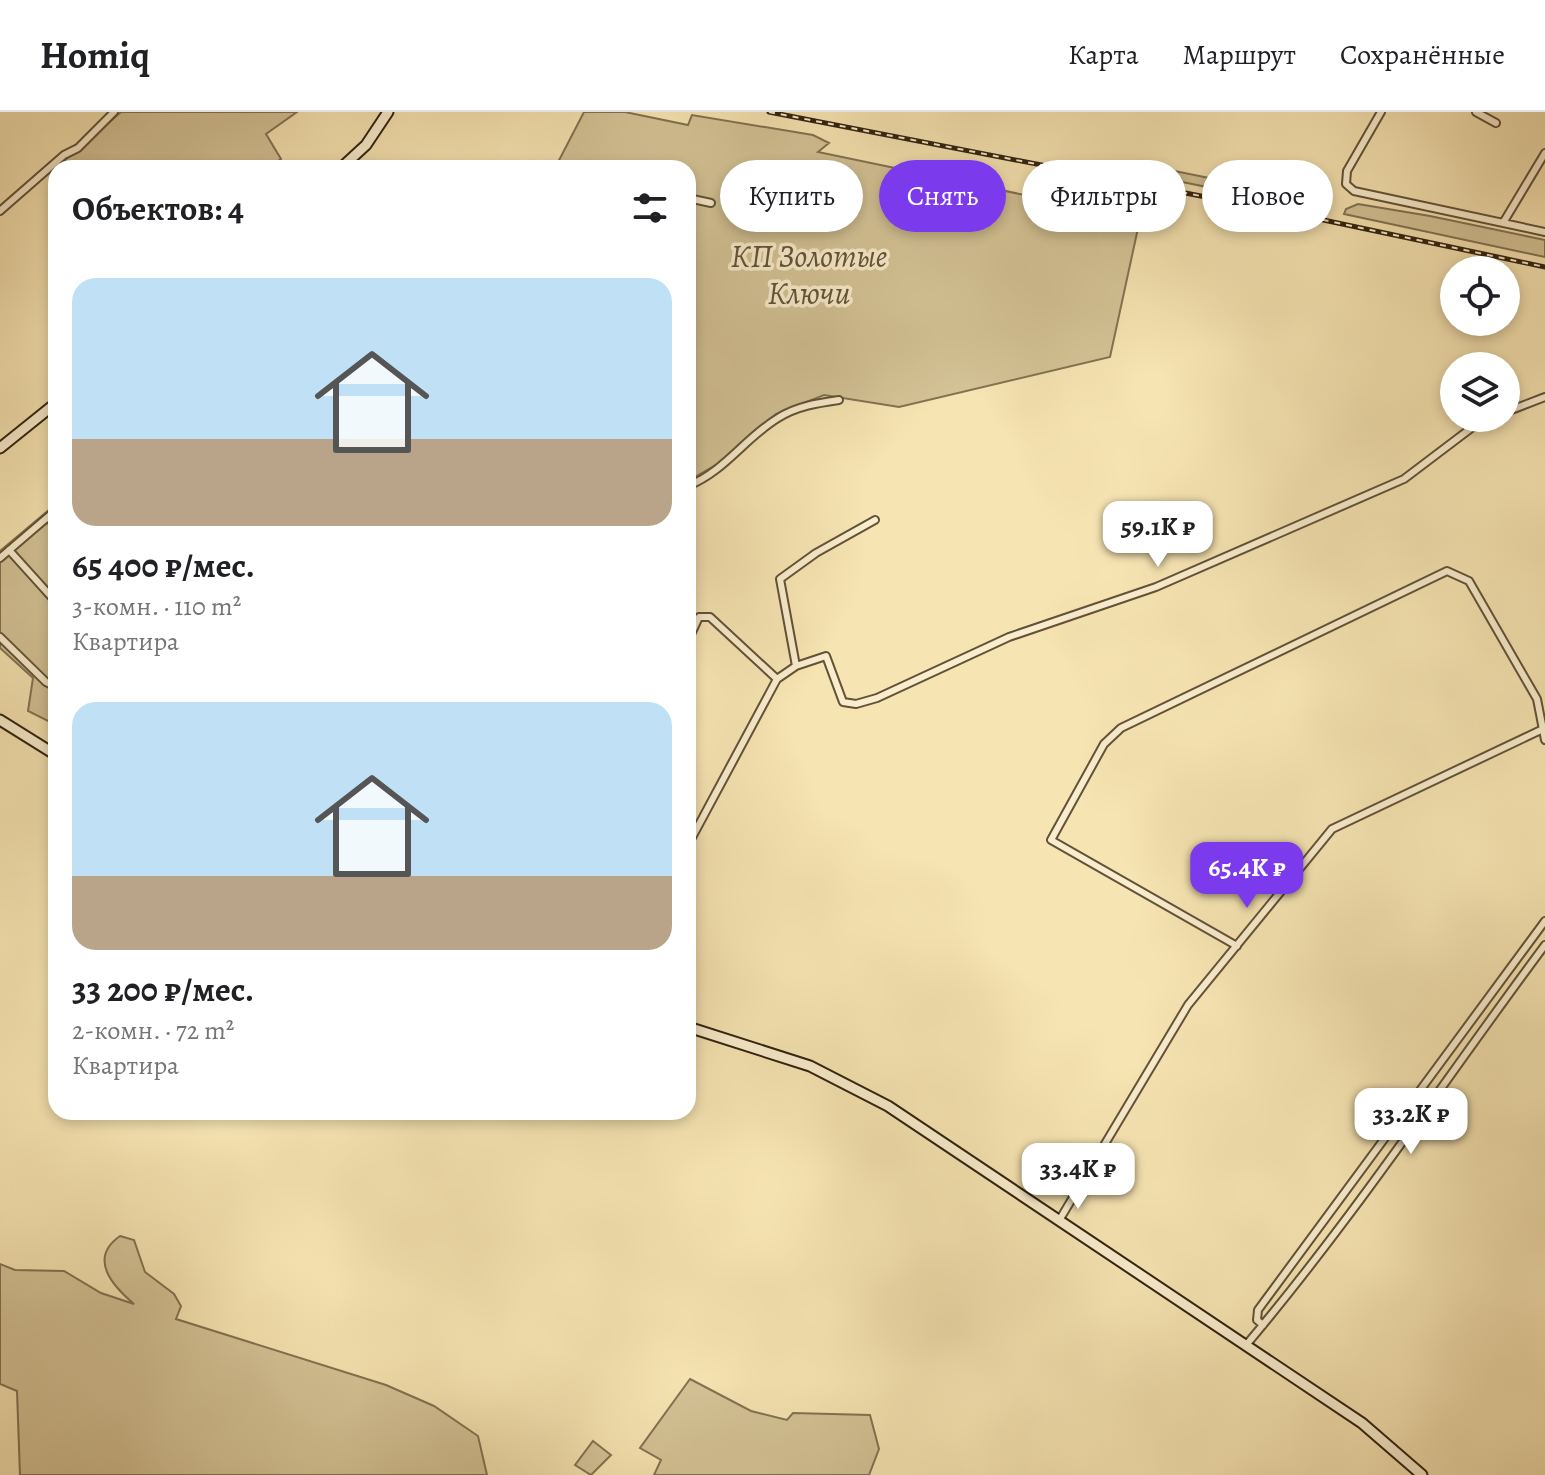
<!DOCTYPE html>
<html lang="ru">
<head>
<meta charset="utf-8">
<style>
  :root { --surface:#fff; --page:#f2f2f2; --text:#202124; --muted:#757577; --line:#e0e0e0; --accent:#7c3aed }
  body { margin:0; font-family:Alegreya,serif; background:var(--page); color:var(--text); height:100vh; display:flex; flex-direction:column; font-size:30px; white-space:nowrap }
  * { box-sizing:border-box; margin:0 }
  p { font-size:26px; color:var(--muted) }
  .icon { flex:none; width:44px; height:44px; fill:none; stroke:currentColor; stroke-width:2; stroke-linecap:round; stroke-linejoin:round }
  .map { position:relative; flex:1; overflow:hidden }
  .side { position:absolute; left:48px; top:48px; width:648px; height:960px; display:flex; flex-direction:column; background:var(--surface); border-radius:24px; box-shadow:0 4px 12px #0003 }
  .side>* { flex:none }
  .top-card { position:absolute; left:720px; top:48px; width:704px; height:72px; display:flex; gap:16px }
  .tools { position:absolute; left:1440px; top:144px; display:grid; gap:16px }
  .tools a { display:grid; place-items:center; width:80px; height:80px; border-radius:50%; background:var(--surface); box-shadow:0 4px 12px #0003; font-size:40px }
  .price { position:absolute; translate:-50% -68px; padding:0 18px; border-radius:16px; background:#fff; color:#222; font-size:26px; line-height:52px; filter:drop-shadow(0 2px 4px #0008) }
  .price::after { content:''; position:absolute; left:50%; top:48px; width:24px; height:18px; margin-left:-12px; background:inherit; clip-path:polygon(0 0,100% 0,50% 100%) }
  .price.active { background:var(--accent); color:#fff }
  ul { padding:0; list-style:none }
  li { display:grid; align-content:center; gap:16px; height:424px; padding:0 24px }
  li span { display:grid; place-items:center; height:248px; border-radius:24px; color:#555 }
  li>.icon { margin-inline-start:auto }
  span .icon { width:144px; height:144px; fill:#fffc; stroke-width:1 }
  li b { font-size:34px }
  h2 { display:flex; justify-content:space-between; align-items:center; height:96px; padding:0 24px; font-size:34px }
  .tag { padding:0 28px; border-radius:36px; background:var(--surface); box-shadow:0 4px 12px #0003; font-size:28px; line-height:72px }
  .tag.active { background:var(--accent); color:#fff }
  header { display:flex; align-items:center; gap:48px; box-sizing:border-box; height:112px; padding:0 40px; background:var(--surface); border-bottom:2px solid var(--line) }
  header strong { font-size:38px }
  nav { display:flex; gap:44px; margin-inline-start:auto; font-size:28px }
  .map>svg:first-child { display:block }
  .green { fill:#d4c396; stroke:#827252; stroke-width:2 }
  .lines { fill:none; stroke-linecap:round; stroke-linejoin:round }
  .street-casing { stroke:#625238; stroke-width:10 }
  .secondary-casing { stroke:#30220f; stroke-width:13 }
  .street { stroke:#f9edcd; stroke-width:6 }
  .secondary { stroke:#f9edcd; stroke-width:9 }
  .rail-casing { stroke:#30220f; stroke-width:5 }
  .rail { stroke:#f9edcd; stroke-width:2; stroke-dasharray:6; stroke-linecap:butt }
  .labels { text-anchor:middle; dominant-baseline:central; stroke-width:7; stroke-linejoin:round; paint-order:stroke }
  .park-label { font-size:32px; font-style:italic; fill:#615238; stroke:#f9edcd }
</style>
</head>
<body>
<header>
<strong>Homiq</strong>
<nav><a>Карта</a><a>Маршрут</a><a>Сохранённые</a></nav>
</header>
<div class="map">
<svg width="1545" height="1363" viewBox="0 0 1545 1363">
  <rect width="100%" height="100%" fill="#f6e4b2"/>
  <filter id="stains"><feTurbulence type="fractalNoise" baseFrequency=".0025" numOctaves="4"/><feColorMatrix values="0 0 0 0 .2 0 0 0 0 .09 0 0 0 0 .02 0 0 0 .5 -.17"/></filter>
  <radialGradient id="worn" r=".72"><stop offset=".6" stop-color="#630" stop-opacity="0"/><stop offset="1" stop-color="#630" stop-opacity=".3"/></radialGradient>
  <!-- green -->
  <path class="green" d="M121,0h176l-31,22 15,25 -14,9h-7l-5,-7 -34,1 -8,6h-157v12l-5,-8z
    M584,0h41l63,13 4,-10 121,20 16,8 -11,9 322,67 -30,138 -211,50 -75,-12 -48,19 -57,49 -31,18v-313h-133z
    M1145,53l183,37 -4,9 -181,-37z
    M1358,92l72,12 115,24v17l-201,-43 2,-5z
    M56,392v221l-28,-14 5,-33 -33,-30v-97z
    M120,1124l14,4 11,32 29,22 7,12 -5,13 210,66 48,21 44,30 9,39h-467l-3,-84 -17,-7v-120l15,6 49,1 37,22 33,11c-20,-17 -47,-45 -14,-68z
    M690,1267l61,32 36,9 6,-7 77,2 9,34 -10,26h-215l7,-15 -21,-12z
    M593,1329l18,14 -20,20 -16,-10z"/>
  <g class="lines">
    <defs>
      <path id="street" d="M1381,0l-34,59 -1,13 8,7 191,41
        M1476,0l20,11
        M688,86l23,5
        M0,99l64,-56 14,-7 36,-36
        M1503,111l42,-70
        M1506,300l39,-15
        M688,374c37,-15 57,-48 90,-68 19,-12 40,-15 61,-18
        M48,405l8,10
        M9,438l47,52
        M0,446l56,-48
        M0,525l46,45 10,5
        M688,529l11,-24h11l67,62
        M796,554l-16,-87 36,-26 59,-33
        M688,733l89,-166 19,-13 30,-10 17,46 13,2 21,-6 132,-61 147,-50 248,-108 70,-53 17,-8
        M1237,834l-186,-106 53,-96 17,-16 326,-157 22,10 68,118 8,41
        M1060,1107l128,-214 144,-176 211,-100
        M1263,1213l-6,-5 1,-10 287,-389
        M1247,1232c107,-127 199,-266 298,-399"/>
      <path id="secondary" d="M341,56l25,-23 22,-33
        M0,336l56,-45
        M0,608l56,35
        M688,915l122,39 78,40 474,317 60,52"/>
    </defs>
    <!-- street casing -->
    <use href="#street" class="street-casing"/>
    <!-- secondary casing -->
    <use href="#secondary" class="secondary-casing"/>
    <!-- street -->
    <use href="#street" class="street"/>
    <!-- secondary -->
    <use href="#secondary" class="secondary"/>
    <defs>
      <path id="rail" d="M769,0l545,106 231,49"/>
    </defs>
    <!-- rail casing -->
    <use href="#rail" class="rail-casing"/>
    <!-- rail -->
    <use href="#rail" class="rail"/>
  </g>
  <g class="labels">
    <!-- park labels -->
    <g class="park-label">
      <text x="809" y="144">КП Золотые<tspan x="809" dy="37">Ключи</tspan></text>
    </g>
  </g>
  <rect width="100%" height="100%" filter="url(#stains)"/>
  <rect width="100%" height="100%" fill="url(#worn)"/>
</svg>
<div class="tools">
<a><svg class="icon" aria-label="locate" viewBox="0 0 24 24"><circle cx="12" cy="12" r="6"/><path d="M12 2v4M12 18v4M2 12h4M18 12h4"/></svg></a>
<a><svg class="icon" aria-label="layers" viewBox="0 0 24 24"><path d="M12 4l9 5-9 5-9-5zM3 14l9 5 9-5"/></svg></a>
</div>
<b class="price" style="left:1158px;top:457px">59.1K ₽</b>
<b class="price active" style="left:1247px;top:798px">65.4K ₽</b>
<b class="price" style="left:1411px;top:1044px">33.2K ₽</b>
<b class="price" style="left:1078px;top:1099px">33.4K ₽</b>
<div class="top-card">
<a class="tag">Купить</a>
<a class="tag active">Снять</a>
<a class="tag">Фильтры</a>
<a class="tag">Новое</a>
</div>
<section class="side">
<h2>Объектов: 4<svg class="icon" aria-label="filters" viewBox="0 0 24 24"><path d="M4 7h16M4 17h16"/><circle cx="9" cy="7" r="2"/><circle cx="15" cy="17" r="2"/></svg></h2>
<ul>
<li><span style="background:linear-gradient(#bfe0f5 65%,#b9a48a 0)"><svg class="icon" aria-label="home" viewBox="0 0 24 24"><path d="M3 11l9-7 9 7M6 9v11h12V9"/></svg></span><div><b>65 400 ₽/мес.</b><p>3-комн. · 110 m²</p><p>Квартира</p></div></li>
<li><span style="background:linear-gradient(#bfe0f5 70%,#b9a48a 0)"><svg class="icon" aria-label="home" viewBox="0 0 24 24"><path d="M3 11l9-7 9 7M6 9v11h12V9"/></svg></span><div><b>33 200 ₽/мес.</b><p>2-комн. · 72 m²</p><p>Квартира</p></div></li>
</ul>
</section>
</div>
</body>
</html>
